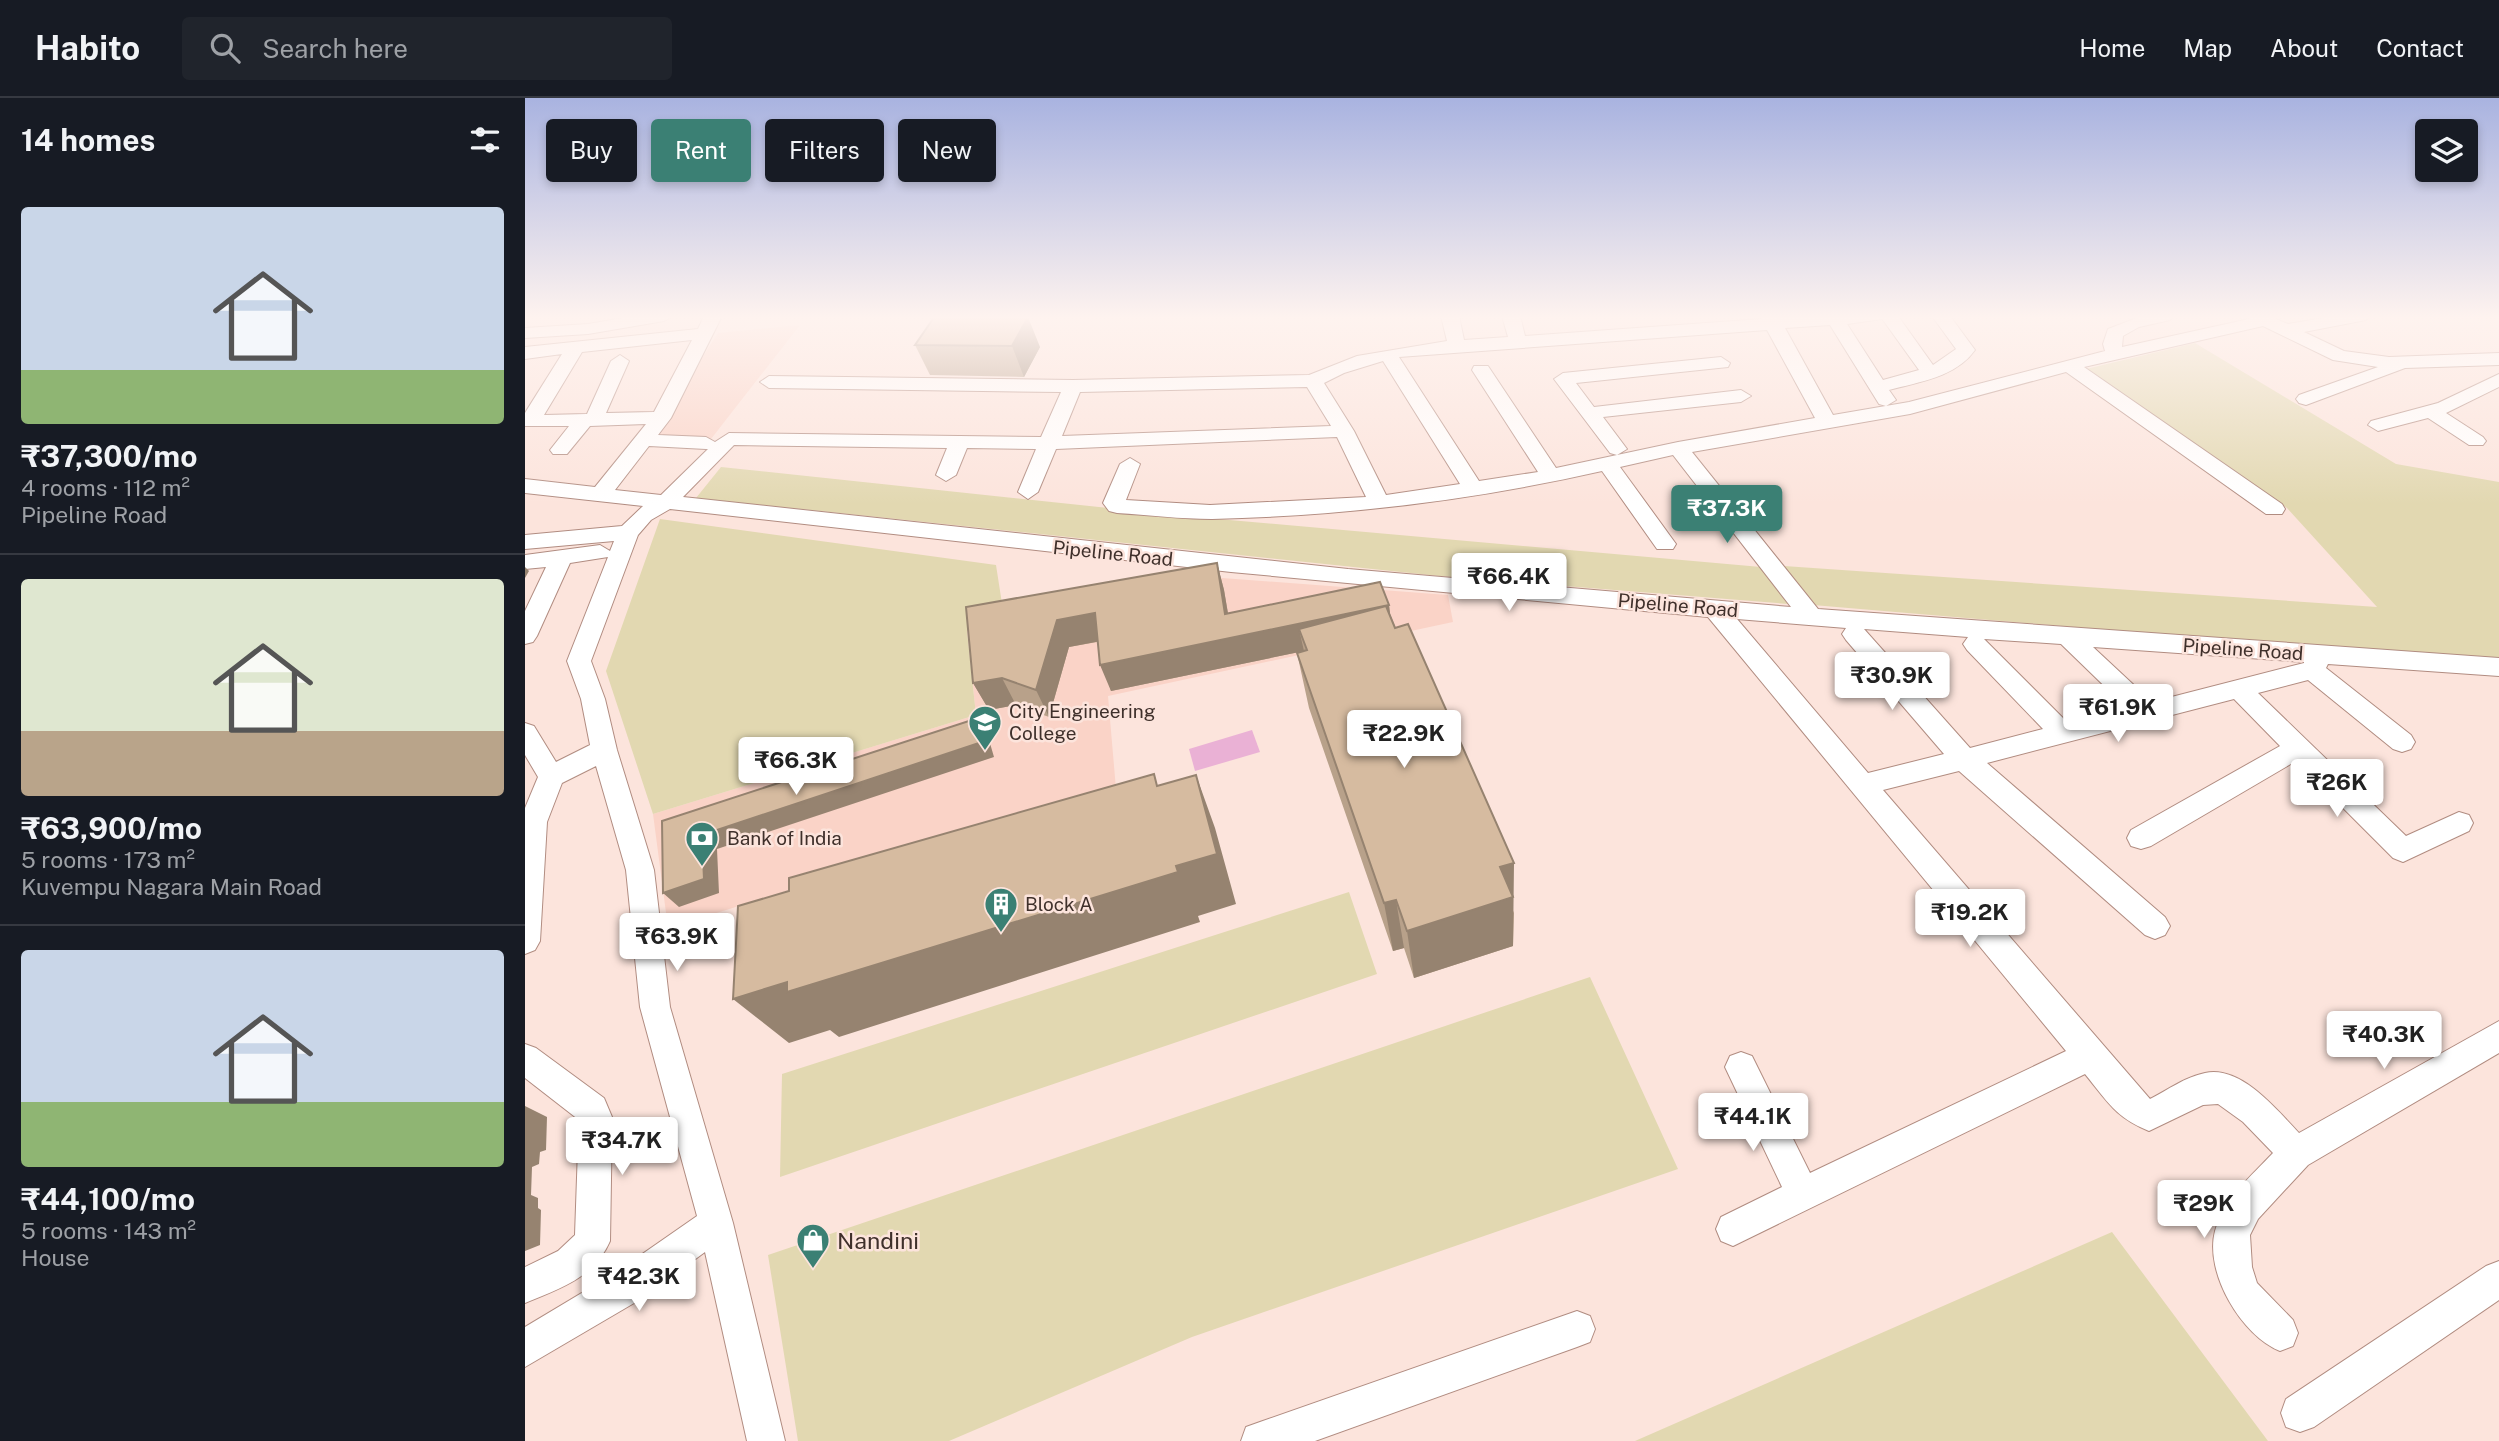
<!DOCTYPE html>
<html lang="en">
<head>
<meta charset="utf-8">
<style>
  :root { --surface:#171b24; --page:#20242c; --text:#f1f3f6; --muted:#9ea1a6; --line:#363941; --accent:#3b8074 }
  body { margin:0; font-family:"Public Sans",sans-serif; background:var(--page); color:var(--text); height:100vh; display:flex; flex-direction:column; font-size:26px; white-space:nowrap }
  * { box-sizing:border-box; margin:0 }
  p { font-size:23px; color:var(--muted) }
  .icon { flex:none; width:38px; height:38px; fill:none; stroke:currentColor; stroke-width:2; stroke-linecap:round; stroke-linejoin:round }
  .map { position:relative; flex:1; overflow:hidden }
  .side { display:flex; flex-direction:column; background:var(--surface); width:525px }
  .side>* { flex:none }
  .hud { position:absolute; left:21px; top:21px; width:665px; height:63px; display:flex; gap:14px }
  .buttons { position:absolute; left:1890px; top:21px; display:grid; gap:14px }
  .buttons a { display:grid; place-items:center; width:63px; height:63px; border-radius:7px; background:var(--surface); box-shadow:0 4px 10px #0003; font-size:35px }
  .price { position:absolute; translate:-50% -60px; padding:0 16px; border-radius:7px; background:#fff; color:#222; font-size:23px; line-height:46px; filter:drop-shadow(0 2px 4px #0008) }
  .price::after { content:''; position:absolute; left:50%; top:42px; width:21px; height:16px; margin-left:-10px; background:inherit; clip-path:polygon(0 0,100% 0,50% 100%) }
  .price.current { background:var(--accent); color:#fff }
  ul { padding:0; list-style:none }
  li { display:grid; align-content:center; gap:14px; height:371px; padding:0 21px }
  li+li { border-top:2px solid var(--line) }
  li span { display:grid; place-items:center; height:217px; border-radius:7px; color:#555 }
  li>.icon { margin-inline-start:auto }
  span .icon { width:126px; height:126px; fill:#fffc; stroke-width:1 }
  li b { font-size:30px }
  h2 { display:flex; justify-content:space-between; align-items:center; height:84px; padding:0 21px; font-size:30px }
  .chip { padding:0 24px; border-radius:7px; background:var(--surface); box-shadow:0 4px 10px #0003; font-size:24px; line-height:63px }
  .chip.current { background:var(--accent); color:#fff }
  header { display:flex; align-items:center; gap:42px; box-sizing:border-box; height:98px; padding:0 35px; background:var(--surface); border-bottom:2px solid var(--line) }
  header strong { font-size:33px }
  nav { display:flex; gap:38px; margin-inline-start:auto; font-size:24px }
  .search { width:490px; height:63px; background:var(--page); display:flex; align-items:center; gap:18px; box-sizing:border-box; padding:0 24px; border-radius:7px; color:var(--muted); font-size:26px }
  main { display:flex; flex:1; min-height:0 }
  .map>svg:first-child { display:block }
  .built { fill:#fad3c7 }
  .green { fill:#e2d8b1 }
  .water { fill:#eab1d5 }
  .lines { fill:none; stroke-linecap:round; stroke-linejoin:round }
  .minor-casing { stroke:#b18c81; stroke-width:2 }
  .minor { fill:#fff; fill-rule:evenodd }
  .wall { fill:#b8a18a }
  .shaded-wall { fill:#968370 }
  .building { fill:#d6bba0; stroke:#968370; stroke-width:2 }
  .labels { text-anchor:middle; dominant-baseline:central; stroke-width:5; stroke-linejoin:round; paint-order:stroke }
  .street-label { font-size:19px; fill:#3f302b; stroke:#fce4dc }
  .poi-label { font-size:19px; fill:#3f302b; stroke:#fce4dc; text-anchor:start }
  .near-poi-label { font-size:23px; fill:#3f302b; stroke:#fce4dc; text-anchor:start }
</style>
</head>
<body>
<header>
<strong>Habito</strong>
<div class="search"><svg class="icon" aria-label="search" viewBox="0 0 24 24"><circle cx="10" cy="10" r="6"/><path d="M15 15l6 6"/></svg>Search here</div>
<nav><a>Home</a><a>Map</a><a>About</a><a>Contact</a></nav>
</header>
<main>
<section class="side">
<h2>14 homes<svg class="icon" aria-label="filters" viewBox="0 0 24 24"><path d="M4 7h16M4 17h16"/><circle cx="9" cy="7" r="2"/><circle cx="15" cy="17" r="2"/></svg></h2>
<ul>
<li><span style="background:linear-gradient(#c9d6e8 75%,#8fb573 0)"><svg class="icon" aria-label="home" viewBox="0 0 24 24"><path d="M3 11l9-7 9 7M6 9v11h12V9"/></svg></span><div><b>₹37,300/mo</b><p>4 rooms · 112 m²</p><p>Pipeline Road</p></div></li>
<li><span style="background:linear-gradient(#dfe7d0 70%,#b9a48a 0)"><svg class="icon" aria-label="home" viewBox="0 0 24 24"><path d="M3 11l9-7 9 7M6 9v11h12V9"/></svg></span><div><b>₹63,900/mo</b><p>5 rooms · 173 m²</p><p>Kuvempu Nagara Main Road</p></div></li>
<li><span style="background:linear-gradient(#c9d6e8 70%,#8fb573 0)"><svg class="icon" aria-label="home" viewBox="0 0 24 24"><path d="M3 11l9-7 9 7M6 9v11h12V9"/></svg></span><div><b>₹44,100/mo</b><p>5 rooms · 143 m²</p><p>House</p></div></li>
</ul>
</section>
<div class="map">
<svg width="1974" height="1343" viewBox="0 0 1974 1343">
  <rect width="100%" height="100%" fill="#fce4dc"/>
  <!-- built -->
  <path class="built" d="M275,227l-89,114 -63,2 70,-108z
    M697,480l226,17 5,27 -345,74 8,93 -448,139 -15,-114 323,-99 -9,-85z"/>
  <!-- green -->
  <path class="green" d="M1670,245l201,121 103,18v181l-686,-58 -29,-39 593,41 -90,-99 -201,-139z
    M196,369l463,49 577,51 27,37 -349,-28 -743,-78z
    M135,421l336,46 9,58 -38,8 9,84 -323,99 -47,-143z
    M824,794l28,82 -597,203 2,-103z
    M1065,879l88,192 -486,168 -243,104h-151l-30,-186z
    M1587,1134l156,209h-633z"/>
  <!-- water -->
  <path class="water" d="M727,632l8,22 -65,19 -6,-22z"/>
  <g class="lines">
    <defs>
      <path id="minor" d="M110,218h38l-9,5 -76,13 -63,4v-10l63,-4z
        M179,218h18l-51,102 -13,17 48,2 9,5 14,-9 312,4 20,-45 -292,-4 -9,-6 9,-6 304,4 236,-5 48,-19 90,-15 -6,-25h18l5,24 44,-3 -6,-21h18l5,20 237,-17 -2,-3 19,2 119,-2 35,49 23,-16 -24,-33h18l25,34c-19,27 -56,32 -86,40l7,10 -10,6 -7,-2 -49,-79 -45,3 48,87 76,-13 196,-51 -2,-7 5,-15 34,-13h31l-3,4 -31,7 -16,9 -1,11 127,-28 -2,-3h22l19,8 47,-8h34l-3,4 -62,12 40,19 45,6 110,-4v12l-94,3 -99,37 -7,-2 -3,-4 3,-4 79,-28 -45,-7 -70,-34 -179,41 198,137 3,5 -3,5h-16l-200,-142 -156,42 -218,38 126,157 681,49v18l-171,-12 -2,4 85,67 4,7 -4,7 -9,3 -9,-3 -85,-69 -50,13 148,143 53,-24 10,3 4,8 -4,8 -66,31 -10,-4 -97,-97 -145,85 -10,3 -10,-3 -4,-8 4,-8 149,-84 -46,-47 -247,64 178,154 5,9 -5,9 -10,4 -10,-4 -186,-164 -76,19 267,309c18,-9 35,-22 55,-26 36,-8 72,37 94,60l200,-112v32l-191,112 -50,54 -8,16 2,32 5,16 36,37 5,13 -5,13 -13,5c-38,-15 -76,-78 -65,-120 9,-32 36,-55 58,-78l-30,-31 -25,-18 -15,1 -54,26c-34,-14 -41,-29 -64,-57l-352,172 -12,-5 -5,-12 5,-12 61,-30 -57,-120 5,-11 11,-4 11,4 58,117 256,-122 -358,-434 -477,-45 -561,-63 -19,11 -13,15 -47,126 14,38 12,51 37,120 16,137 63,216 52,218h-38l-42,-189 -64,47 -116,68v-40l90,-54 82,-57 -57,-209 -14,-137 -30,-104 -34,17 -15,39 -7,119 -5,9 -10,4v-146l13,-31 -13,-22v-32l9,3 22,36 34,-17 -9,-46 -14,-38 41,-104 -38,6 -33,73 -4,6 -8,2v-33l21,-44 -21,2v-14l75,-10 10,6 4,-10 -89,8v-14l97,-9 21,-20 -118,-13v-14l70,8 51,-63 -56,2 -23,28h-14l-3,-4 19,-24h-44v-13l37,-59 -37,5v-12l173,-18zM1357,221l1,1 36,50 -36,10 -36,-56zM1242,232l48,88 -137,24 -122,26 -68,-102h-14l-2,4 66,102 -59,9 -80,-124zM167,242l-38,72 -48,1 23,-52 -9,-6 -9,6 -24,53 -43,1 38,-63zM858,263l77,123 -74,11 -32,-64 -30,-48 20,-10zM782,289l24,39 -269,10 18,-44zM812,339l29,60 -156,8 -84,-5 14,-36 -10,-6 -10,6 -17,39 6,8 8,2c31,2 64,6 95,6 132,-3 262,-19 390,-48l55,78h16l3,-5 -56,-77 53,-12 118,152 -443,-38 -665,-72 51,-52 213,3 -11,27 10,6 10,-6 11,-27 69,1 -18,43 10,7 10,-7 18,-43zM124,348l57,3h2l-47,46 -46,-5zM1212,521l109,9 -4,6 4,6 98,114 -76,19zM1339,531l104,8 -5,7 4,6 76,79 -73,19zM1459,541l77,5 66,64 -59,15zM1568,549l211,15v1l-152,39z
        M1196,259l9,6 -2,4 -152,16 18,24 147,-17 10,6 -10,6 -138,15 24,32 -10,6 -7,-2 -56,-74 9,-6z
        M1974,276v13l-53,26 37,24 3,4 -3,4h-14l-41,-27 -50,13 -10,-6 3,-4 67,-18z
        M0,946l11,4 68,50 8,19 -2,124c-16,37 -51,48 -85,62v-36l33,-16 17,-16 4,-115 -54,-42z
        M1974,1163v39l-185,127 -14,5 -14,-5 -5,-14 5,-14 200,-133z
        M1052,1213l13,5 5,13 -5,13 -13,5 -262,94h-74l5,-14 14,-5z"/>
    </defs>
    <!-- minor casing -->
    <use href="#minor" class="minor-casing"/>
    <!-- minor -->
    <use href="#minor" class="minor"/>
  </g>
  <!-- wall -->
  <path class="wall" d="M390,247l125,2 -16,30 -94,-2z
    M692,465l7,27 4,23 161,-8 1,9 124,299 -1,33 -99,32 -10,-30 -11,3 -84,-243 -12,-55 7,-2 -193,40 -14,-49 -28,5 -20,70 -33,-12 -27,5 -16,-27z"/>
  <!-- shaded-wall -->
  <path class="shaded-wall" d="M503,219l12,30 -16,30 -12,-31z
    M692,465l7,27 8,48 157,-33 3,27 -93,-3 5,22 -193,40 -11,-26 125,-51z
    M0,469l4,4 -4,7z
    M570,515l11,27 -37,7 -20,70 -13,-27 21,-70z
    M477,580l14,27 -27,5 -16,-27z
    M453,620l9,15 7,24 -277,92 2,44 -40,14 -16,-14 39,-58z
    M671,677l19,53 21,76 -38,12 2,6 -361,115 -9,-7 -41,13 -56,-44z
    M989,765l-1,83 -99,32 -7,-47 93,-64z
    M871,802l8,48 -11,3 -9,-48z
    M0,1008l22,11 -1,33 -6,2 -1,12 -7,3 -1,28 7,3v10l3,2 -1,35 -15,6z"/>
  <!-- building -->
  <path class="building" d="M410,218h15l78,1 -16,29 -97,-1z
    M692,465l8,51 155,-32 9,23 -289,60 -5,-52 -38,7 -21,70 -34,-12 -29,5 -7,-76z
    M861,508l9,22 13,-4 106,239 -14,4 13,30 -106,34 -11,-31 -12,3 -87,-250 10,-3 -8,-21z
    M453,620l7,23 -283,94 2,44 -41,14 -1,-72z
    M629,676l3,12 39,-11 21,79 -41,12 2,6 -391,120v-10l-54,17 5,-93 51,-15v-13z"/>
  <!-- sky -->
  <linearGradient id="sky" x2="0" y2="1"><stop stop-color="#a9b3e0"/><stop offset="0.54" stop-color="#fef3ef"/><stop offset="1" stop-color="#fef3ef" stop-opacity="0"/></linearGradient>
  <rect width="1974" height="406" fill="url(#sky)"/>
  <!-- icons -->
  <defs>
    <symbol id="university-pin" viewBox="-11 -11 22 30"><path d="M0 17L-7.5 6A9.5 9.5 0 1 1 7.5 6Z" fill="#3b8074" stroke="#fce4dc"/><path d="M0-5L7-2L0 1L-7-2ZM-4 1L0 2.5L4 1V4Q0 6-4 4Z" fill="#fff"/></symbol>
    <symbol id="bank-pin" viewBox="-11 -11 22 30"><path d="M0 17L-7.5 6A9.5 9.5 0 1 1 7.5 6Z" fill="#3b8074" stroke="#fce4dc"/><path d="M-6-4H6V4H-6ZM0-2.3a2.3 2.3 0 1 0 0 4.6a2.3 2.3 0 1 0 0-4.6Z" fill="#fff"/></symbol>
    <symbol id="building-pin" viewBox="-11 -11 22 30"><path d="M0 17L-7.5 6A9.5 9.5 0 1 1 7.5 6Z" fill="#3b8074" stroke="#fce4dc"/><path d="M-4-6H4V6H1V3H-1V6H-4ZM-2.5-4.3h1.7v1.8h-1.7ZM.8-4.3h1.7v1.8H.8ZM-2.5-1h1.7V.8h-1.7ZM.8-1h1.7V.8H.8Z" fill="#fff"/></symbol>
    <symbol id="shop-pin" viewBox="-11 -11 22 30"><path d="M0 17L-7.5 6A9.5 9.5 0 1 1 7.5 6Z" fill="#3b8074" stroke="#fce4dc"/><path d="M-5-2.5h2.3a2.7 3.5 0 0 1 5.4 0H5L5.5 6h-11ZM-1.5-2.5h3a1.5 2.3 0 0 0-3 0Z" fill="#fff"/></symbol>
  </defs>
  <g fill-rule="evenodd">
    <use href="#university-pin" x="441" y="605" width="38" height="52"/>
    <use href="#bank-pin" x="158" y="721" width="38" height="52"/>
    <use href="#building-pin" x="457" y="787" width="38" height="52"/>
    <use href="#shop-pin" x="269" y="1123" width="38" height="52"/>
  </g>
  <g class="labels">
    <!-- street labels -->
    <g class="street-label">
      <text transform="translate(588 455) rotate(6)">Pipeline Road</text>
      <text transform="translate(1153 507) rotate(5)">Pipeline Road</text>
      <text transform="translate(1718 551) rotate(4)">Pipeline Road</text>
    </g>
    <!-- poi labels -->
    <g class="poi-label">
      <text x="484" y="613">City Engineering<tspan x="484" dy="22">College</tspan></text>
      <text x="202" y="740">Bank of India</text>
      <text x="500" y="806">Block A</text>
    </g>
    <!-- near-poi labels -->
    <g class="near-poi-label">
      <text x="312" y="1142">Nandini</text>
    </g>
  </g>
</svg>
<div class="buttons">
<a><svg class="icon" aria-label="layers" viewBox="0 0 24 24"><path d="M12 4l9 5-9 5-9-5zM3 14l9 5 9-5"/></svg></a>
</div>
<b class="price current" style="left:1202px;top:447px">₹37.3K</b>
<b class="price" style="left:984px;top:515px">₹66.4K</b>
<b class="price" style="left:1367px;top:614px">₹30.9K</b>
<b class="price" style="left:1593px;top:646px">₹61.9K</b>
<b class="price" style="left:879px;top:672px">₹22.9K</b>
<b class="price" style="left:271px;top:699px">₹66.3K</b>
<b class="price" style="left:1812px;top:721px">₹26K</b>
<b class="price" style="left:1445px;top:851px">₹19.2K</b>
<b class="price" style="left:152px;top:875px">₹63.9K</b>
<b class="price" style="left:1859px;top:973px">₹40.3K</b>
<b class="price" style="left:1228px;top:1055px">₹44.1K</b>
<b class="price" style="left:97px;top:1079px">₹34.7K</b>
<b class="price" style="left:1679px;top:1142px">₹29K</b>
<b class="price" style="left:114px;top:1215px">₹42.3K</b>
<div class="hud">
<a class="chip">Buy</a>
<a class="chip current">Rent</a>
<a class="chip">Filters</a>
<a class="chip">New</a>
</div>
</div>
</main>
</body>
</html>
